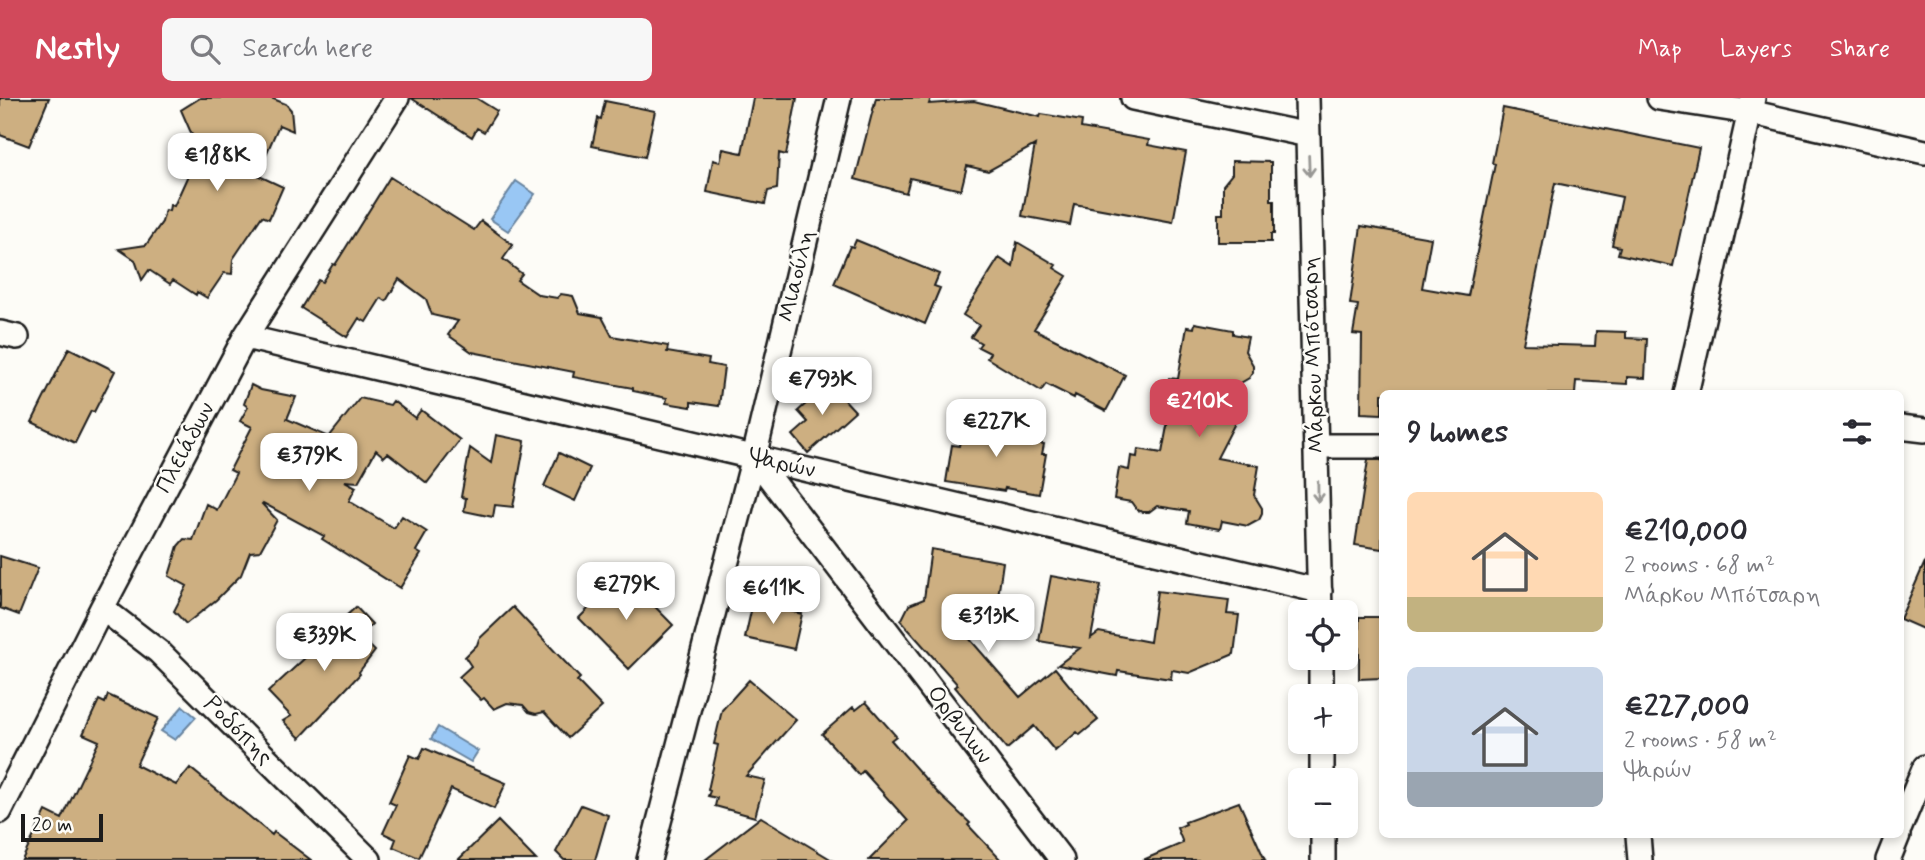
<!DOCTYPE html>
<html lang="en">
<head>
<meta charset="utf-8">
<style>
  :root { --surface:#fff; --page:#f7f7f7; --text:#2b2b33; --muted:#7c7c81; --accent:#d1495b }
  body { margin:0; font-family:Mynerve,sans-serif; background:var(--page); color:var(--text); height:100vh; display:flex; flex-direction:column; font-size:26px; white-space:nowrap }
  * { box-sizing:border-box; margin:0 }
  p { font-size:23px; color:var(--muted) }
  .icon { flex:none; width:38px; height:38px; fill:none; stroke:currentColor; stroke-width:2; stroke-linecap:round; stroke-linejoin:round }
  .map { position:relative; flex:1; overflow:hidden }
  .sheet { position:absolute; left:1379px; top:292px; width:525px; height:448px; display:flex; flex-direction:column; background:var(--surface); border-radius:10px; box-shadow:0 4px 10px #0003 }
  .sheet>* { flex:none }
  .fabs { position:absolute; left:1288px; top:502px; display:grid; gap:14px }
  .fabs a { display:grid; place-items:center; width:70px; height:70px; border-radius:10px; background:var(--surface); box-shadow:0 4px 10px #0003; font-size:35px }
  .scale { position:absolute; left:21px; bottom:18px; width:82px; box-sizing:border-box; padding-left:7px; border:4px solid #1c1c1c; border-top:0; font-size:19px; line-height:24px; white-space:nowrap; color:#1c1c1c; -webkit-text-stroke:5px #fdfcf7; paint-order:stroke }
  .price { position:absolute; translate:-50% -60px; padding:0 16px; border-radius:14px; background:#fff; color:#222; font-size:23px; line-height:46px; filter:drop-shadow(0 2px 4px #0008) }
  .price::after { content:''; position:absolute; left:50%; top:42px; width:21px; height:16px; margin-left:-10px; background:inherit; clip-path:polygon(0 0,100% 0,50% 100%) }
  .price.active { background:var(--accent); color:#fff }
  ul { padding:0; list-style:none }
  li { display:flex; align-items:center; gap:21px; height:175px; padding:0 28px }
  li span { display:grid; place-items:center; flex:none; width:196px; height:140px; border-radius:10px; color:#555 }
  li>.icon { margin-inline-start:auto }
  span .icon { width:84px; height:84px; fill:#fffc; stroke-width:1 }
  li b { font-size:30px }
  h2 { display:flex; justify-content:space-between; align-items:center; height:84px; padding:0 28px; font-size:30px }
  header { display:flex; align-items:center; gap:42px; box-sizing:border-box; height:98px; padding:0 35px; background:var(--accent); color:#fff }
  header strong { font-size:33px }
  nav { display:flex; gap:38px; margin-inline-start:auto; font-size:24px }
  .search { width:490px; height:63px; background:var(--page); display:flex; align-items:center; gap:18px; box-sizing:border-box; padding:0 24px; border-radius:10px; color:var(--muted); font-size:26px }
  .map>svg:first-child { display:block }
  .water { fill:#99c7f4; stroke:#67839e; stroke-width:2 }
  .building { fill:#cdaf81; stroke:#1c1c1c; stroke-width:2 }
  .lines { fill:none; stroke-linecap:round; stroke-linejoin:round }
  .street-casing { stroke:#1c1c1c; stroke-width:28 }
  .street { stroke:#fdfcf7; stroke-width:23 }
  .oneway { stroke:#989794 }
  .labels { text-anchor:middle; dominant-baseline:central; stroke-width:5; stroke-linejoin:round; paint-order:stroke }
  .street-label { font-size:23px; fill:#1c1c1c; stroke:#fdfcf7 }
</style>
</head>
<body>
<header>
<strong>Nestly</strong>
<div class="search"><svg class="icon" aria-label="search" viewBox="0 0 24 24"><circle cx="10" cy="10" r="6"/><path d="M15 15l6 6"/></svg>Search here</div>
<nav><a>Map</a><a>Layers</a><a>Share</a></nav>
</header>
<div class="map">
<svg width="1925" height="762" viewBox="0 0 1925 762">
  <rect width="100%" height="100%" fill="#fdfcf7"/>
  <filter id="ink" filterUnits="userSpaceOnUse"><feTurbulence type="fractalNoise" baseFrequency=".0143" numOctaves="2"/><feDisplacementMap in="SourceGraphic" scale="14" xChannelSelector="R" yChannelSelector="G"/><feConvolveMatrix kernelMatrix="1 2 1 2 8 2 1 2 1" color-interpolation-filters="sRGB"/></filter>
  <g filter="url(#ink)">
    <!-- water -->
    <path class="water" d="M516,83l19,13 -27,37 -18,-12z
      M183,608l13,11 -21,23 -14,-9z
      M438,629l40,24 -7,11 -40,-23z"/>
    <!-- building -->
    <path class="building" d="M0,0h49l-20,48 -29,-11z
      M200,0h71l15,6 5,6 2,21 -14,-6 -22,50 26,12 -14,32 -7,-3 -29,43 -1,15 -8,-1 -17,25 -10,-6 -1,3 -23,-15 -3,4 -21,-14 -7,10 -7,-20 -16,-11 27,-4 16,-23 3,-12 4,1 1,-6 4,1 25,-55 -18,-41z
      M411,0h65l21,13 -13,21 -7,-4 -5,9z
      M753,0h44l-11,57 -7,-2 -2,36 -9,2 -3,13 -58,-12 6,-32 7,2 3,-13 19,4z
      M876,0h55l-2,6 45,-3 66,16 1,-3 41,7 -1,7 68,12 -1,5 38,7 -13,70 -99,-18 -4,21 -48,-9 13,-71 -47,26 -21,-5 -6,24 -51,-12 -4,15 -51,-14z
      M605,3l50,10 -10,46 -53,-11 6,-28 3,1z
      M1503,10l196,40 -26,118 -55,-12 2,-7 -8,-2 10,-48 -67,-14 -32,161 72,2 1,-15 30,1v6l21,1 -2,39 -18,-1v7l-51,-3 -1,13h-193v20l-21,-1 1,-78 -9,-1 5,-29 -8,-1 11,-78 70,12 -9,50 46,8 27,-132 -3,-1z
      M1232,63l39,1v39h3v33h-3v8h-53v-28h5v-29l9,-11z
      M390,79l84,53 7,-9 32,24 -10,14 19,15 -5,6 22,15 18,3 4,-4 12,2 7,17 22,4 10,19 56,10 -1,6 42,7 -1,5 16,3 -5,39 -28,-4v5l-25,-4 1,-5 -34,-7v-3l-60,-11 1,-5 -102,-20 -24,-17 10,-14 -26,-6 -6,-16 -27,-20 -13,22 -5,-3 -15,24 -7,-4 -12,19 -46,-29 17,-28 4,2 11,-18 2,1z
      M856,142l83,34 -5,12 6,2 -15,36 -91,-40 16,-38 3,1z
      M1017,144l39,23 -2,3 13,8 -33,53 91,46 -19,36 -31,-16 -1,3 -28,-14 -5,7 -54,-33 3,-5 -12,-6 3,-4 -10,-6 8,-12 -16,-10 36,-57 14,9z
      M1195,225l38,7v4l15,3 -3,14 8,14v7l-4,6 -10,6 -5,41 -17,33 42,8 -5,29 8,13v6l-3,6 -11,6 -26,-5 -2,8 -33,-6 2,-12 -32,-5 -8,6h-6l-6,-2 -6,-8 -17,-3 5,-31 10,2 2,-14 6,1 1,-8 24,4 9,-48 -6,-2 4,-25 9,1 9,-52 7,1z
      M69,250l46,23 -21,41 -3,-1 -16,32 -43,-21z
      M829,285l26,28 -47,42 -15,-18 15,-13 -10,-11z
      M251,287l10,5 35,7 -9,22 42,18 31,-39 30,7 3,-4 22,17 6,-8 39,30 -33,43 -39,-30 -4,4 -8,-7 -18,32 -13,-1 11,6 -7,14 45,27 8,-12 25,16 -11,19 5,3 -21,34 -78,-49 2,-3 -61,-33 -1,1 15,16 -17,31 -10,1 -9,23 -25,25 -30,24 -12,-13 13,-25 -18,-10 9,-30 6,-7 9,1 13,-36 11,6 19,-37 -6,-3 22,-43 -12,-6 8,-14 -4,-3z
      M974,317l45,8 -11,16 36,5 -2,10h4l-7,40 -34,-6 -1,3 -58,-9 6,-37 7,1 2,-10 9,1z
      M496,337l29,6 -12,66 -18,-2 -2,12 -29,-6 2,-13 -5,-1 9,-49 21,15z
      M559,355l31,15 -15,33 -31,-15z
      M1368,362h14v89l-27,-4z
      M931,451l72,13 -5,35 -5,-1 -2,16 -23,25 52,60 35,-29 43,52 -18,15 -3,-3 -22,19 -21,-25 -27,23 -52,-62 3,-2 -57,-64 8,-16 15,-6z
      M0,458l38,12 -19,47 -19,-7z
      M1925,464v68l-25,-11z
      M623,476l50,51 -44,44 -50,-51z
      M1051,478l50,9 -10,53 8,-6 51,10 7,-51 72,9 -2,14 12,1 -5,39 -45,19 -17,-3 -1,9 -53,-8 -1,5 -59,-11 22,-17 -41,-7z
      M753,504l49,12 -8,35 -49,-11z
      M356,509l16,17 -12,12 15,15 -16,21 1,2 -60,64 -17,-17 8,-5 -23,-24 38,-35 -2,-3z
      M513,509l67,71 -3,3 25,26 -34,31 -24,-26 -8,2 -7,-2 -6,-7 -16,-2 -13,6 -10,-11 -3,2 -22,-23 12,-11 -6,-9 12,-12 2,-6z
      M1359,519h23v61l-23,1z
      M749,582l47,40 -50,56 19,4 -10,37 -40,-11 2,-8 -9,-2 2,-5 -2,-1 10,-45 -4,-1 8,-34z
      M108,597l50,23 -22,47 40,20 14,-17 82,67 2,-3 37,28h-289l24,-49 16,8 37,-78 -16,-7 16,-34 6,3z
      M866,604l30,34 -5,4 46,52 33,31 -2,2 33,35h-132l39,-39 -45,-50 -4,4 -37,-41 31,-27 3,3z
      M424,650l82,35 -12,26 -43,-20 -32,69 -26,-11 3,-8 -13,-6 13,-28 -7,-3 21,-47 9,4z
      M1239,704l26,58h-122l40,-17 -6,-15 9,-4 -1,-2z
      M581,707l27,10 -13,45h-31l-8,-8z
      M761,719l71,43h-127z
      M498,723l38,39h-78z"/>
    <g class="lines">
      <defs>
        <path id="street" d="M1133,0l175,37
          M1307,0l13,514
          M1659,0l90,14 176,40
          M0,235l17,4
          M245,239l1075,254
          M1686,296l67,-296
          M1900,329l25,3
          M1317,348h65
          M754,359l308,403
          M102,510l57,44 210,208
          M1321,560v38
          M1322,644v38
          M0,713l102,-203 143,-271 152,-239
          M1323,728v34
          M1900,729l25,-60
          M1638,737l2,25
          M649,762l105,-403 85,-359
          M1888,762l10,-25"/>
      </defs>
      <!-- street casing -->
      <use href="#street" class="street-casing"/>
      <!-- street -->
      <use href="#street" class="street"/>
    </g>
    <!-- one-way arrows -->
    <defs><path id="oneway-shaft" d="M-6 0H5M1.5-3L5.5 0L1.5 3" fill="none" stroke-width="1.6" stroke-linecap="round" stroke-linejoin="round" transform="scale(1.75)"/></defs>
    <g class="oneway">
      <use href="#oneway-shaft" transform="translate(1309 68) rotate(88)"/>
      <use href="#oneway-shaft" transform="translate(1318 394) rotate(89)"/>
    </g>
  </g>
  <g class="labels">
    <!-- street labels -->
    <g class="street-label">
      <text transform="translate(797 178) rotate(-77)">Μιαούλη</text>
      <text transform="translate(1314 257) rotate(-92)">Μάρκου Μπότσαρη</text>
      <text transform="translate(186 350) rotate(-62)">Πλειάδων</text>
      <text transform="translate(782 366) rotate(13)">Ψαρών</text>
      <text transform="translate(959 627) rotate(53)">Ορβυλων</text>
      <text transform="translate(238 633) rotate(45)">Ροδόπης</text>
    </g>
  </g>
</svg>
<div class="fabs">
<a><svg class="icon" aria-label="locate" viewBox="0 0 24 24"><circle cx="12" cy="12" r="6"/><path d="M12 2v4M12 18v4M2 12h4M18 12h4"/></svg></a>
<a>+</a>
<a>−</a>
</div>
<div class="scale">20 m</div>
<b class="price" style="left:217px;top:95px">€188K</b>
<b class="price" style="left:822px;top:319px">€793K</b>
<b class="price active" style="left:1199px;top:341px">€210K</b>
<b class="price" style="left:996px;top:361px">€227K</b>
<b class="price" style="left:309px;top:395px">€379K</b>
<b class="price" style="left:626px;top:524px">€279K</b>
<b class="price" style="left:773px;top:528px">€611K</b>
<b class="price" style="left:988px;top:556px">€313K</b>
<b class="price" style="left:324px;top:575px">€339K</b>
<section class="sheet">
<h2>9 homes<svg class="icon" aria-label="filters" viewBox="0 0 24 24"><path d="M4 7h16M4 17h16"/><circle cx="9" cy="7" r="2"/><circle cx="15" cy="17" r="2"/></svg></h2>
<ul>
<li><span style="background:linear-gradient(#ffd9b3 75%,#c2b280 0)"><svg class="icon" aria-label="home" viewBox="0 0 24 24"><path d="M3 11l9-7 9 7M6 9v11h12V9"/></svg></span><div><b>€210,000</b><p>2 rooms · 68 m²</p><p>Μάρκου Μπότσαρη</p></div></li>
<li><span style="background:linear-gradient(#c9d6e8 75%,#9aa5b1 0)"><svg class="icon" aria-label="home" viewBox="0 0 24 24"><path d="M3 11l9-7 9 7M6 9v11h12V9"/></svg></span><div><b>€227,000</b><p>2 rooms · 58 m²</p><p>Ψαρών</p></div></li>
</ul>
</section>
</div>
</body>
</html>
